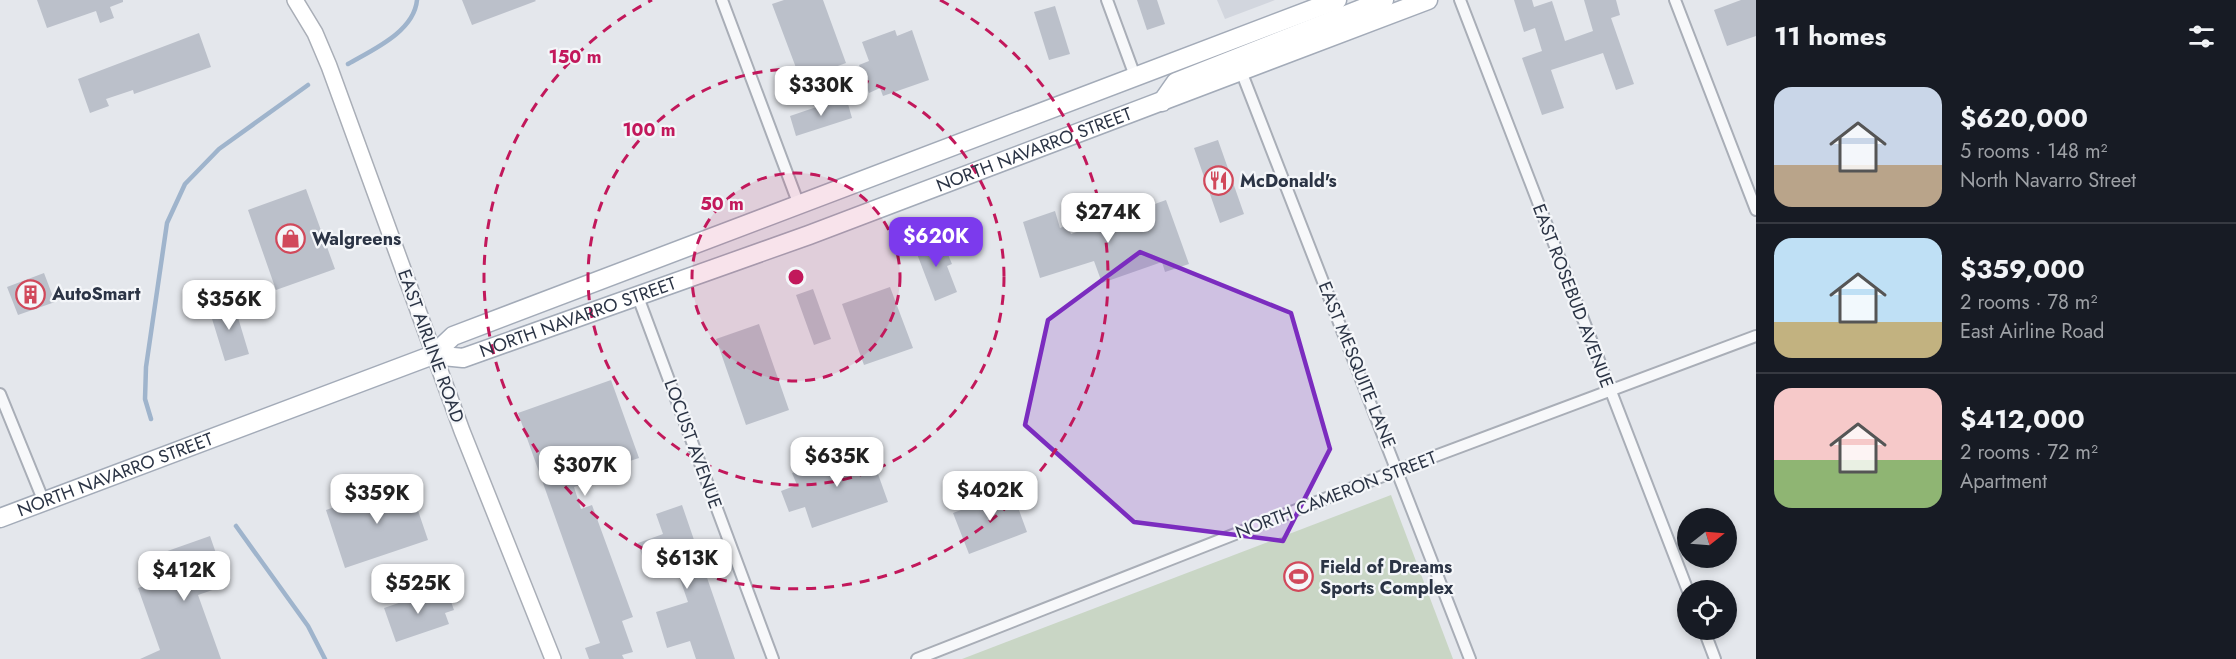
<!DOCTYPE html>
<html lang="en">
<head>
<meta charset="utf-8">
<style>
  :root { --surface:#171b24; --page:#242831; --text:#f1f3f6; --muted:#9ea1a6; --line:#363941; --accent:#7c3aed }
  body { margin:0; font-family:Jost,sans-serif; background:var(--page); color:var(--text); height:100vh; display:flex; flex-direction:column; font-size:22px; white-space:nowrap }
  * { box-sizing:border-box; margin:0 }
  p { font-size:20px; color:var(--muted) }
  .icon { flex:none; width:33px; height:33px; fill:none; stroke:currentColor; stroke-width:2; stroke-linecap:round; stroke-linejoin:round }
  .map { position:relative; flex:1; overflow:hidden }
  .drawer { display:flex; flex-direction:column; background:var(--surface); width:480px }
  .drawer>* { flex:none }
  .needle { width:39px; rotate:73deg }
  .controls { position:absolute; left:1677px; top:508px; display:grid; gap:12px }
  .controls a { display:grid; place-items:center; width:60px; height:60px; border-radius:50%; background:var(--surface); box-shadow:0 3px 9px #0003; font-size:30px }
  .price { position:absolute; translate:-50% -51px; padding:0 14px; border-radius:12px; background:#fff; color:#222; font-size:20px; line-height:39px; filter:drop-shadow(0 2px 3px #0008) }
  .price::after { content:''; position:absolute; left:50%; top:36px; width:18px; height:14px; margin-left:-9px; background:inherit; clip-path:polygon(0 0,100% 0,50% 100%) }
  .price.current { background:var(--accent); color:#fff }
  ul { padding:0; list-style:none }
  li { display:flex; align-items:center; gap:18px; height:150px; padding:0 18px }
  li+li { border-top:2px solid var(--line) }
  li span { display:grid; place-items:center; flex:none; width:168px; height:120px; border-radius:18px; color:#555 }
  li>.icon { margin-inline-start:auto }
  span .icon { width:72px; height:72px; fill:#fffc; stroke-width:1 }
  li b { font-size:26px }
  h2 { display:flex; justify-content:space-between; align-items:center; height:72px; padding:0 18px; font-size:26px }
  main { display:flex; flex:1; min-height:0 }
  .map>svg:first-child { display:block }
  .built { fill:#d2d6de }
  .green { fill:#c9d6c5 }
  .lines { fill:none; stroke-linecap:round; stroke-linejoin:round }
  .stream { stroke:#9fb4cc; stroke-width:4.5 }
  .building { fill:#bbc0ca }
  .minor-casing { stroke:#a9aeb7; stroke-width:14 }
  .secondary-casing { stroke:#a9aeb7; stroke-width:18 }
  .primary-casing { stroke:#a3abb8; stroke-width:21 }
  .minor { stroke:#f7f8fa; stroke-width:10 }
  .secondary { stroke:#fff; stroke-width:15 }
  .primary { stroke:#fff; stroke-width:18 }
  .marked { fill:#7b2cbf; fill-opacity:0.2; stroke:#7b2cbf; stroke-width:4.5; stroke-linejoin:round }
  .ring { fill:none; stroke:#c2185b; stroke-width:3; stroke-dasharray:10 8 }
  .labels { text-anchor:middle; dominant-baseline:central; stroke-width:4.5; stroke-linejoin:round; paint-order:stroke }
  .street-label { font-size:18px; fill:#2b3445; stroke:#f4f6f9 }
  .poi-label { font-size:18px; font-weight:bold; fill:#2b3445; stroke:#f4f6f9; text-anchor:start }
  .centre { fill:#c2185b; stroke:#f4f6f9; stroke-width:3 }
  .ring-label { font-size:18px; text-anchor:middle; font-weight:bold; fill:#c2185b; stroke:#f4f6f9; stroke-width:4.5; stroke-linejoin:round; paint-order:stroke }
</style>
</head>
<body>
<main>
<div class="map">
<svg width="1756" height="659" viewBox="0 0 1756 659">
  <rect width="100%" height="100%" fill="#e4e7ec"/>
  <!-- built -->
  <path class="built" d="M1217,0h58l-50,19z"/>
  <!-- green -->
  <path class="green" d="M1391,495l62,164h-491z"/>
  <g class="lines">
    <!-- stream -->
    <path class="stream" d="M348,64c24,-14 66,-32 69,-64
      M151,419l-6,-20 1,-32 21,-144 18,-39 34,-35 89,-64
      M236,526l72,100 17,33"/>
  </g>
  <!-- building -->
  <path class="building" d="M37,0h86v2l-13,5 4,11 -14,5 -4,-12 -49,17z
    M462,0h73l1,1 -64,24z
    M784,0h39l23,63 -30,11 -2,-7 -16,6 -26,-69z
    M1137,0h20l8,24 -18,6z
    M1514,0h18l2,7 18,-6 13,40 28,-10 -9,-31h32l4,15 -9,3 23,66 -18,6 -13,-37 -52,17 13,38 -22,7 -20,-57 20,-7 -7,-23 -11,4z
    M1741,0h15v36l-29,10 -13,-36z
    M1055,6l15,48 -21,6 -15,-48z
    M895,30l2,6 15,-6 17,50 -46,16 -3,-8 -11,5 -10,-28 10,-4 -7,-19z
    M199,33l12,34 -77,27 -1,-4 -27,9 3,7 -19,7 -12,-34z
    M846,97l6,21 -56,18 -6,-20z
    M1218,140l26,74 -24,9 -26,-75z
    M306,189l29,80 -59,21 -28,-80z
    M1166,200l23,64 -24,8 -3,-10 -60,21 -8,-22 -54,17 -17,-56 32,-11 5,17 8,-3 3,9z
    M937,237l7,16 3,-1 5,12 -5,2 10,26 -22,9 -21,-55z
    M44,273l11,29 -37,13 -11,-28z
    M890,287l23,61 -49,17 -22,-61z
    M813,289l18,50 -17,6 -18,-50z
    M233,301l16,53 -24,7 -16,-52z
    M759,324l30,86 -43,15 -30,-86z
    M611,380l28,78 -34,11 2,6 -33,12 7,22 11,-4 41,112 -11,4 11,31 -11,3 2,4h-35l-4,-11 15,-5 -82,-230z
    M868,446l20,56 -76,26 -7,-21 -16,5 -8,-21 16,-6 -5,-12z
    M408,481l20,59 -83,28 -19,-58z
    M1012,491l15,41 -58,22 -16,-41z
    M682,505l53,154h-39l-6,-18 -23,7 -11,-36 32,-10 -15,-43 -27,9 -8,-25 25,-9 -7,-20z
    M210,536l17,49 -29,10 23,64h-81l20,-9 -22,-62 29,-10 -8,-24z
    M437,590l3,9 9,-3 5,14 -9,3 4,11 -53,18 -12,-34z"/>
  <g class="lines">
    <defs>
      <path id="minor" d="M722,0l77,205
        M1107,0l28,76
        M1460,0l228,591
        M1675,0l81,210
        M1241,71l229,588
        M638,297l135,362
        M0,394l44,108
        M1704,630l11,29
        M917,659l481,-189 358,-134"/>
      <path id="secondary" d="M295,0l20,33 14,33 133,365 91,228"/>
      <g id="primary">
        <path d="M1162,102l14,-20 208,-82"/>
        <path id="s1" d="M433,355l30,3 346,-123 619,-235"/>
        <path id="s2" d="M0,518l433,-163 20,-19 884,-336"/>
      </g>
    </defs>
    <!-- minor casing -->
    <use href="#minor" class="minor-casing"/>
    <!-- secondary casing -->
    <use href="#secondary" class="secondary-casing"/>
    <!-- primary casing -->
    <use href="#primary" class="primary-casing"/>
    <!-- minor -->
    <use href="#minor" class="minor"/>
    <!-- secondary -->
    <use href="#secondary" class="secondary"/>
    <!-- primary -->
    <use href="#primary" class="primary"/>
  </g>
  <!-- marked area -->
  <path class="marked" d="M1140,252l151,61 39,136 -47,92 -149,-19 -109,-97 23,-105z"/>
  <!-- distance rings -->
  <circle cx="796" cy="277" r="104" fill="#c2185b" fill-opacity=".12"/>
  <g class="ring">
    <circle cx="796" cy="277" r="104"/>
    <circle cx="796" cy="277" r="208"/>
    <path d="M940 0A312 312 0 1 1 652 0"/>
  </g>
  <!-- icons -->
  <defs>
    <symbol id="restaurant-ring" viewBox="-11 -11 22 22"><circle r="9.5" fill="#f4f6f9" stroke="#d1495b" stroke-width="1.5"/><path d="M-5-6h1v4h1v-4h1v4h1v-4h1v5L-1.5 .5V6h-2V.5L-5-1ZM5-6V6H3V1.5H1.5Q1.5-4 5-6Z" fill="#d1495b"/></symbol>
    <symbol id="shop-ring" viewBox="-11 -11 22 22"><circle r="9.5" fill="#f4f6f9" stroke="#d1495b" stroke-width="1.5"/><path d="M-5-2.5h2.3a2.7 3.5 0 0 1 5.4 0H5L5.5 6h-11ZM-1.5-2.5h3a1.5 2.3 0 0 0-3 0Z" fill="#d1495b"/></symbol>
    <symbol id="building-ring" viewBox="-11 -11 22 22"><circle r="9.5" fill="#f4f6f9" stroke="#d1495b" stroke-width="1.5"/><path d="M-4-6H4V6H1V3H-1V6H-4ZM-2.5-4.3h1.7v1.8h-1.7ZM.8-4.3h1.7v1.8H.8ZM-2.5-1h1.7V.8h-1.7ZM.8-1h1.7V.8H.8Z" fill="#d1495b"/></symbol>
    <symbol id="stadium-ring" viewBox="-11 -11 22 22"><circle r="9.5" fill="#f4f6f9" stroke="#d1495b" stroke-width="1.5"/><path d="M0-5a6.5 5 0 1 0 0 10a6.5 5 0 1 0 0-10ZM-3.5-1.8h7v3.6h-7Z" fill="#d1495b"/></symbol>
  </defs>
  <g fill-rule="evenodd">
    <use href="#restaurant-ring" x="1202" y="164" width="33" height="33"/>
    <use href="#shop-ring" x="274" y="222" width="33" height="33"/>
    <use href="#building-ring" x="14" y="278" width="33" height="33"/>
    <use href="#stadium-ring" x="1282" y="560" width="33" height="33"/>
  </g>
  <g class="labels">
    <!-- street labels -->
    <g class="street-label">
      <text stroke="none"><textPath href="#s1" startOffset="638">NORTH NAVARRO STREET</textPath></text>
      <text transform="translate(1573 296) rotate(69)">EAST ROSEBUD AVENUE</text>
      <text stroke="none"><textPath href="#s1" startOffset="152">NORTH NAVARRO STREET</textPath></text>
      <text transform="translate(431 346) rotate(70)">EAST AIRLINE ROAD</text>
      <text transform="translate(1357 365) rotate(68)">EAST MESQUITE LANE</text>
      <text transform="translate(693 444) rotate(70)">LOCUST AVENUE</text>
      <text stroke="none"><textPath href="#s2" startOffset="123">NORTH NAVARRO STREET</textPath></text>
      <text transform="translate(1336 495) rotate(-21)">NORTH CAMERON STREET</text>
    </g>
    <!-- poi labels -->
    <g class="poi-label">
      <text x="1240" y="181">McDonald's</text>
      <text x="312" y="239">Walgreens</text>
      <text x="52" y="294">AutoSmart</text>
      <text x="1320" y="567">Field of Dreams<tspan x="1320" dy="21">Sports Complex</tspan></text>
    </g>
  </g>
  <circle cx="796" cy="277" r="9" class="centre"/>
  <g class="ring-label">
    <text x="575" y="63">150 m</text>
    <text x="649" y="136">100 m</text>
    <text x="722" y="210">50 m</text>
  </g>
</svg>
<div class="controls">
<a><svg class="needle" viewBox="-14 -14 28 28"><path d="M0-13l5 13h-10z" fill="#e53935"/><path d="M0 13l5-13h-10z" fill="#9ea1a6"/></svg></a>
<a><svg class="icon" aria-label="locate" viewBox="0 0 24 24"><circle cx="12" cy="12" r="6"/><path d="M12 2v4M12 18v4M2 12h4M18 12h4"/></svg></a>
</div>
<b class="price" style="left:821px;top:117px">$330K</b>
<b class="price" style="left:1108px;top:244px">$274K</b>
<b class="price current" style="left:936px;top:268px">$620K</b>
<b class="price" style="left:229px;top:331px">$356K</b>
<b class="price" style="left:837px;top:488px">$635K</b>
<b class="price" style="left:585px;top:497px">$307K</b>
<b class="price" style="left:990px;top:522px">$402K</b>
<b class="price" style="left:377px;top:525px">$359K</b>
<b class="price" style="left:687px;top:590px">$613K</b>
<b class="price" style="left:184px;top:602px">$412K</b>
<b class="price" style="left:418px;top:615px">$525K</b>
</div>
<section class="drawer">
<h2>11 homes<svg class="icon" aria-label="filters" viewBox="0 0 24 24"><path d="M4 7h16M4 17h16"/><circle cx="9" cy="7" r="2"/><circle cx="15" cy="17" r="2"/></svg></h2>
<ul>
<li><span style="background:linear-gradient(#c9d6e8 65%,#b9a48a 0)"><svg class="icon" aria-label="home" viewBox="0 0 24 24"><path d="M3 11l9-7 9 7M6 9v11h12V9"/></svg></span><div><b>$620,000</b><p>5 rooms · 148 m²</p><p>North Navarro Street</p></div></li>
<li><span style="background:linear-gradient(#bfe0f5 70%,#c2b280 0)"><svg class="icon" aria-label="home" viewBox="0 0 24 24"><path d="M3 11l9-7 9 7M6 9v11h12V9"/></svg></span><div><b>$359,000</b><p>2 rooms · 78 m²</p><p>East Airline Road</p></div></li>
<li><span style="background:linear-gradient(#f6c9c9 60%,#8fb573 0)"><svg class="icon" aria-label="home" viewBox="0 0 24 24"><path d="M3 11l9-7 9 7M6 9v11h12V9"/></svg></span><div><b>$412,000</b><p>2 rooms · 72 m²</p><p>Apartment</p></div></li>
</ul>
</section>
</main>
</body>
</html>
